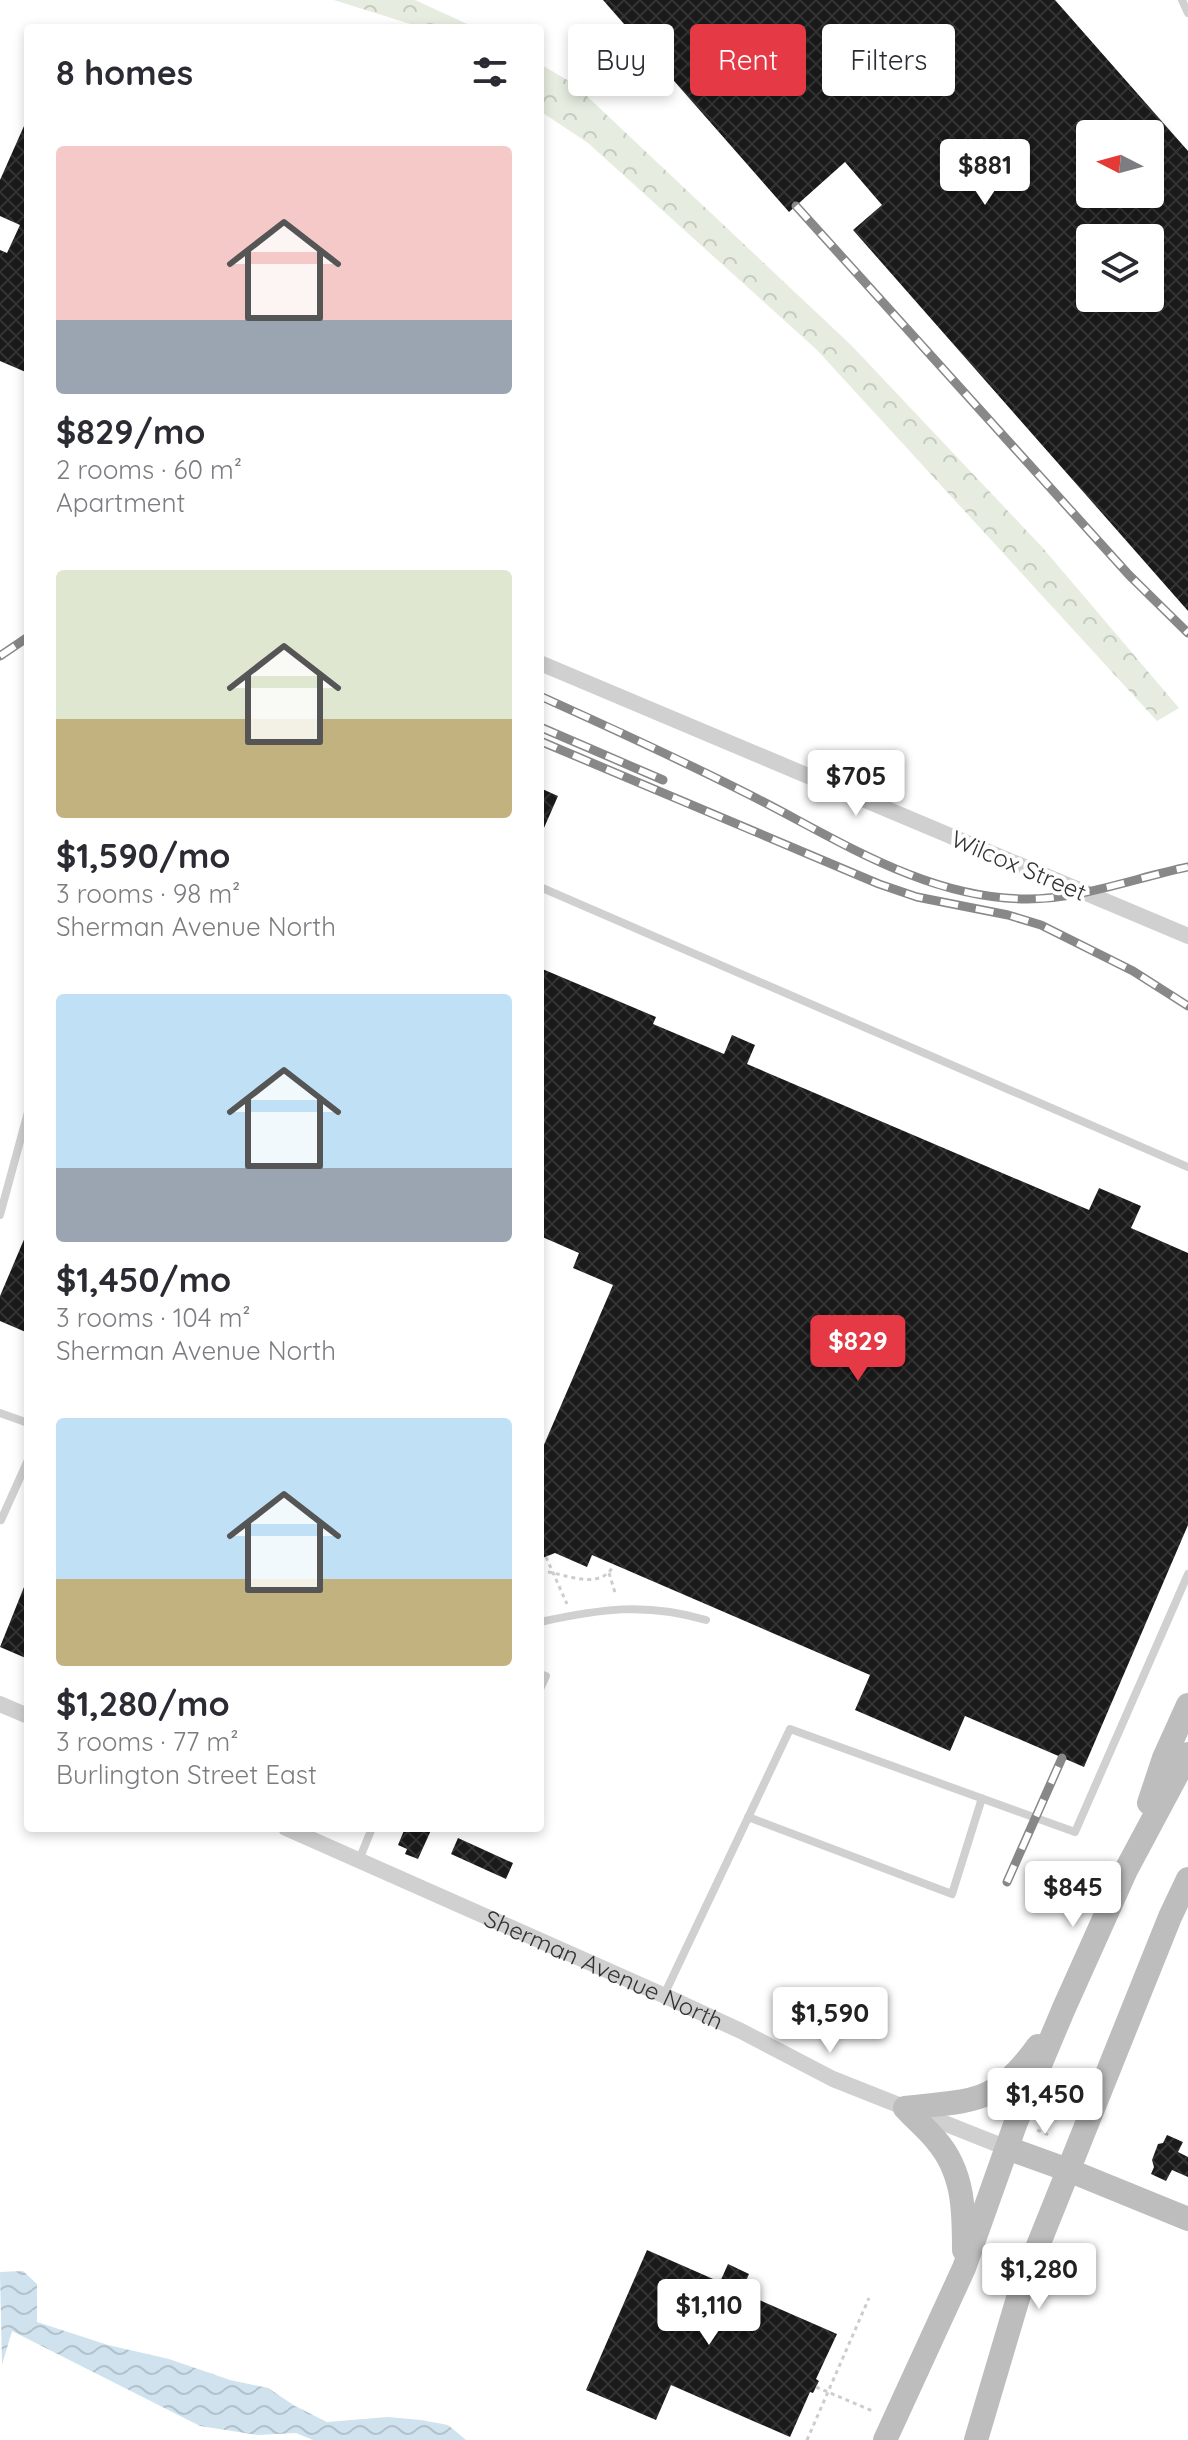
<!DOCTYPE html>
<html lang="en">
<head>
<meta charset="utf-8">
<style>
  :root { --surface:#fff; --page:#f2f2f3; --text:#2b2b33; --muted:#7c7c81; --accent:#e63946 }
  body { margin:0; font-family:Quicksand,sans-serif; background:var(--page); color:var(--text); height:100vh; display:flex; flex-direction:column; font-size:30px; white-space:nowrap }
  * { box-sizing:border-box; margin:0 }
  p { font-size:26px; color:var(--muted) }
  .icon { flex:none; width:44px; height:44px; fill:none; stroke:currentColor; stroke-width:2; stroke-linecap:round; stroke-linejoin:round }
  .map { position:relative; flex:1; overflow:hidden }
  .drawer { position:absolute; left:24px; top:24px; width:520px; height:1808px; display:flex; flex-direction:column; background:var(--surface); border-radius:8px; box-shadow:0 4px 12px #0003 }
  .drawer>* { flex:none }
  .guide { position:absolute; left:568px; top:24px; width:500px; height:72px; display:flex; gap:16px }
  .needle { width:52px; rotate:276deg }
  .fabs { position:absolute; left:1076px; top:120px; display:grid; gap:16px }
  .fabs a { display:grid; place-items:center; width:88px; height:88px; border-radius:8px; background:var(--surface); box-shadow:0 4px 12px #0003; font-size:40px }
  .price { position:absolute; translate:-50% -68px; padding:0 18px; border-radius:8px; background:#fff; color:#222; font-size:26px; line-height:52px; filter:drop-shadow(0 2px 4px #0008) }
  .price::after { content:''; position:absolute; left:50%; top:48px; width:24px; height:18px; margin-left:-12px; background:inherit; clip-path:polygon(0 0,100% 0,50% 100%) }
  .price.current { background:var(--accent); color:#fff }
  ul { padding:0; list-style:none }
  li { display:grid; align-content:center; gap:16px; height:424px; padding:0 32px }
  li span { display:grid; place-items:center; height:248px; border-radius:8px; color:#555 }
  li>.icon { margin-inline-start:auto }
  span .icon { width:144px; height:144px; fill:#fffc; stroke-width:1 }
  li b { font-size:34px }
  h2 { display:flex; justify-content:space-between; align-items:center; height:96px; padding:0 32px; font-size:34px }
  .pill { padding:0 28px; border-radius:8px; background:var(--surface); box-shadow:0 4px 12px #0003; font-size:28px; line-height:72px }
  .pill.current { background:var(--accent); color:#fff }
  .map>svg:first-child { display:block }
  .forest { fill:url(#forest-crowns) }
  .water { fill:url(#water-waves) }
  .building { fill:url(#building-cross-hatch); fill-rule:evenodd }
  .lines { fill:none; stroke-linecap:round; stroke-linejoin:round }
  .path { stroke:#cdcdcd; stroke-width:3; stroke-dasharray:4 4; stroke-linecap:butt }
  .lane { stroke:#d0d0d0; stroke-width:8 }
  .street { stroke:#d0d0d0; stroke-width:16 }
  .secondary { stroke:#bdbdbd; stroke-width:24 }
  .rail-casing { stroke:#888; stroke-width:9 }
  .rail { stroke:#fff; stroke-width:6; stroke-dasharray:18; stroke-linecap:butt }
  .labels { text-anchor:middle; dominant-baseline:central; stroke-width:8; stroke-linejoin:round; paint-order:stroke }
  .street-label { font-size:24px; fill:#333; stroke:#fff }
</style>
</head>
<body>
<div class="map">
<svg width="1188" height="2440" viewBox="0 0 1188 2440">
  <defs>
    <pattern id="forest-crowns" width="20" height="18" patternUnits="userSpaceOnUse" patternTransform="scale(2)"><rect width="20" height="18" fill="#e6ecdf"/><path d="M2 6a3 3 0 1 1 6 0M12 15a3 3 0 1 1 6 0" fill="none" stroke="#c6cbc0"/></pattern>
    <pattern id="water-waves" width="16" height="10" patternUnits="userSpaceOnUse" patternTransform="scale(2)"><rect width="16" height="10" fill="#cfe2ee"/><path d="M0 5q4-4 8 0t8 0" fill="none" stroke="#b2c2cd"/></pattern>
    <pattern id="building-cross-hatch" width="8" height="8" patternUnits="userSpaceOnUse" patternTransform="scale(2)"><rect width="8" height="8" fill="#1a1a1a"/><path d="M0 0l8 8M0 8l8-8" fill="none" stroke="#333"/></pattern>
  </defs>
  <rect width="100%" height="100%" fill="#fff"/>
  <!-- forest -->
  <path class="forest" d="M334,0h81l61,28h-53z
    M540,64l34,20 277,261 191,202 137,161 -22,13 -340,-371 -229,-207 -48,-32z"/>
  <!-- water -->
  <path class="water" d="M23,2271l14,13v38l71,23 61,14 61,21 38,8 27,18 32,16 61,-5 33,3 27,5 18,15h-153l-17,-7 -38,2 -58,-9 -188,-95 -10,34 -2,-93z"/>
  <!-- building -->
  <path class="building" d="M603,0h452l133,151v460l-335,-381 29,-25 -37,-43 -56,50zM1090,134h60v60h-60zM1090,238h60v60h-60z
    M28,117v256l-28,-12v-111l7,3 13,-28 -20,-9v-36z
    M540,788l18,8 -18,41z
    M540,968l116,49 -3,7 71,30 8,-19 23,10 -8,19 342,146 10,-22 42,18 -10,22 57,25v272l-104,242 -119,-51 -15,35 -95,-41 15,-35 -278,-120 -5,12 -32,-14 -15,6v-105l73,-169 -40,-17 6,-15 -39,-17z
    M28,1230v103l-28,-12v-25z
    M28,1577v82l-28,-12z
    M405,1828h27l-14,31 -13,-5 2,-5 -9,-4z
    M458,1838l55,25 -7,16 -55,-25z
    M1167,2135l16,7 -5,10 10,5v20l-16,-7 -6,11 -15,-7 3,-7 -2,-7 6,-16 5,-1z
    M647,2250l73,32 8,-18 21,10 -8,18 96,42 -21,45 3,2 -6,12 -3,-1 -20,45 -119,-52 -15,35 -70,-30z"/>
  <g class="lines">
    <!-- path -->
    <path class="path" d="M546,1557l21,47
      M540,1571c23,1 59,22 74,-6
      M609,1573l7,23
      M1037,2130l12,5
      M816,2387l59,25
      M807,2440l62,-142"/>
    <!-- lane -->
    <path class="lane" d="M1182,0l6,13
      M540,887l648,280
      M0,1215l28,-103
      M0,1413l28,10
      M1,1520l27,-60
      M540,1622c60,-13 106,-20 166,-2
      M540,1674l6,2 -6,13
      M748,1817l204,77 30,-96
      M359,1860l13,-32
      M664,1995l126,-266 285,103 113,-258"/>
    <!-- street -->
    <g class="street">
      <path d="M540,663l648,273"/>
      <path d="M0,1704l28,12"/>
      <path id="s1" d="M286,1828l377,167 78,36 92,48 174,69"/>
    </g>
    <!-- secondary -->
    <path class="secondary" d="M1149,1803l15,-45 24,-53
      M905,2108c67,-8 90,-2 133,-62
      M905,2108c10,11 22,21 31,32 28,32 28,71 28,110
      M1007,2148l61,22 120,49
      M885,2440l79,-172 52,-146 48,-114 62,-138 62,-116
      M976,2440l45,-152 149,-371 18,-38"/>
    <defs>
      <path id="rail" d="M796,206l333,369 59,58
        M0,656l28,-19
        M540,696c71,32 141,64 210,99 87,44 176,104 277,104 54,0 108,-21 161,-32
        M540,727l123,53
        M540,741l339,143 38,13 91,18 33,10 92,46 55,35
        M1007,1882l55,-124"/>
    </defs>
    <!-- rail casing -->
    <use href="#rail" class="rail-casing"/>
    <!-- rail -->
    <use href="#rail" class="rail"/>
  </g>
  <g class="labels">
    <!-- street labels -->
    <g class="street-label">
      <text transform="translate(1019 865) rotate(23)">Wilcox Street</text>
      <text stroke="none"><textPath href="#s1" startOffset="348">Sherman Avenue North</textPath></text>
    </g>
  </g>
</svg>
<div class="fabs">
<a><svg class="needle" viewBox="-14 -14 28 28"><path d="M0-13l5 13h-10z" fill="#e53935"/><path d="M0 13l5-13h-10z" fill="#7c7c81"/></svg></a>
<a><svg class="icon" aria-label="layers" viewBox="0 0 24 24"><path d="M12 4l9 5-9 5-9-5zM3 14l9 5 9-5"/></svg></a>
</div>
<b class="price" style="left:985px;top:207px">$881</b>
<b class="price" style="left:856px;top:818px">$705</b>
<b class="price current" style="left:858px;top:1383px">$829</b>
<b class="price" style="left:1073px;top:1929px">$845</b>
<b class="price" style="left:830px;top:2055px">$1,590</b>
<b class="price" style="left:1045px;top:2136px">$1,450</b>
<b class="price" style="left:1039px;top:2311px">$1,280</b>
<b class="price" style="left:709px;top:2347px">$1,110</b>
<div class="guide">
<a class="pill">Buy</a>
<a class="pill current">Rent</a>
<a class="pill">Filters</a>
</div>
<section class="drawer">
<h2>8 homes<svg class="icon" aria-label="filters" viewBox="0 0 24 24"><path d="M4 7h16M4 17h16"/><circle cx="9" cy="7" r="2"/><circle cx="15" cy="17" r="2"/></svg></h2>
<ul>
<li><span style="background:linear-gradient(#f6c9c9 70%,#9aa5b1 0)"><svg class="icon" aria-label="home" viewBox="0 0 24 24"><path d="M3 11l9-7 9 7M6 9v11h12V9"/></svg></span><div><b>$829/mo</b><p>2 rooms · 60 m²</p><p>Apartment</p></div></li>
<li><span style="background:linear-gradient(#dfe7d0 60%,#c2b280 0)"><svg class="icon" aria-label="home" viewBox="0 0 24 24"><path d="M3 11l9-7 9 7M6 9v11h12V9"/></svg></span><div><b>$1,590/mo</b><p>3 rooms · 98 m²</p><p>Sherman Avenue North</p></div></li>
<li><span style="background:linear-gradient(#bfe0f5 70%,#9aa5b1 0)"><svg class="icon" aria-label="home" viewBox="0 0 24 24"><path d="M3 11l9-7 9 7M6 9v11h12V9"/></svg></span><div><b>$1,450/mo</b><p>3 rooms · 104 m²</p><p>Sherman Avenue North</p></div></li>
<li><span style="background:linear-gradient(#bfe0f5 65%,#c2b280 0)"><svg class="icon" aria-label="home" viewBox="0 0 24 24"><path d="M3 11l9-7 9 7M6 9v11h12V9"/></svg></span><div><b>$1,280/mo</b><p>3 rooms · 77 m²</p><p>Burlington Street East</p></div></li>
</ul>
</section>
</div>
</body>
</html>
